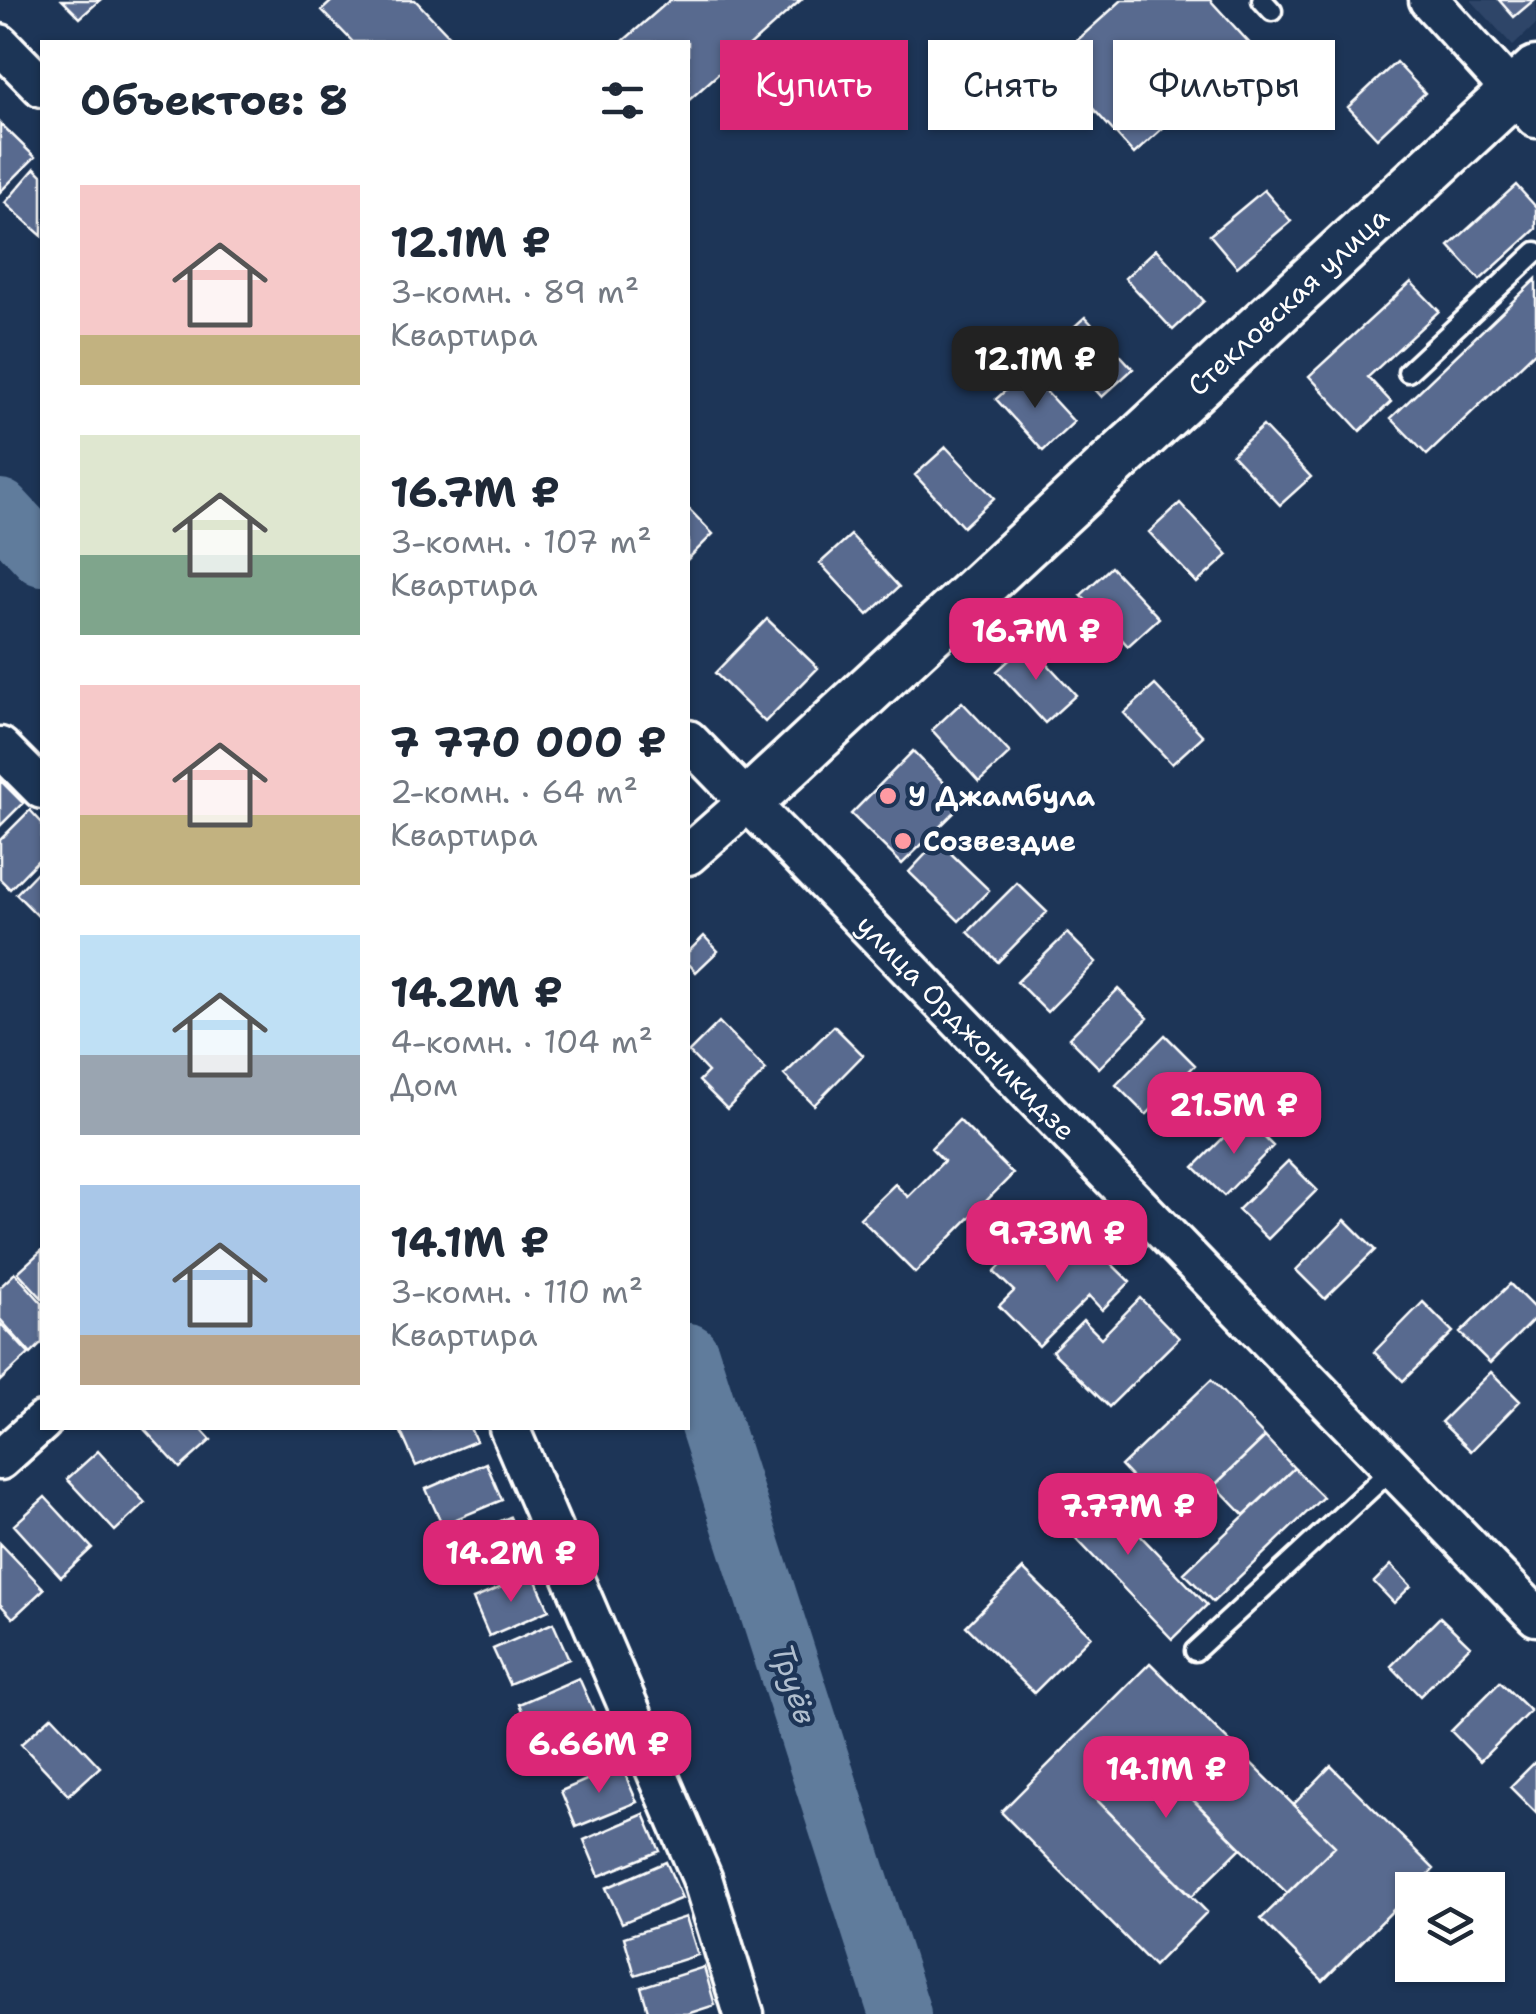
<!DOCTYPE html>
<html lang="ru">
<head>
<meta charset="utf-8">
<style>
  :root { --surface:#fff; --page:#f6f6f7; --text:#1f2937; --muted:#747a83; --accent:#db2777 }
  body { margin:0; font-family:"Shantell Sans",sans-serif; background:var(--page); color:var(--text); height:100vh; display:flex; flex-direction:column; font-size:38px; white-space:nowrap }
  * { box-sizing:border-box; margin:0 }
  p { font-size:32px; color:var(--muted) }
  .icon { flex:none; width:55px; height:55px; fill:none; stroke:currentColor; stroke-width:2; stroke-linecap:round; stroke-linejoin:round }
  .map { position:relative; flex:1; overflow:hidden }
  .side { position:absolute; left:40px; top:40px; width:650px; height:1390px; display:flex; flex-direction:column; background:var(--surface); border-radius:0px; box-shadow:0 2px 8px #0004 }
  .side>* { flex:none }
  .hud { position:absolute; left:720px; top:40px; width:665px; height:90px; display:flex; gap:20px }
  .controls { position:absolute; left:1395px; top:1872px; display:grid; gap:20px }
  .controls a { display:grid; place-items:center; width:110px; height:110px; border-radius:0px; background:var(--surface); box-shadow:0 2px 8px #0004; font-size:50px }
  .price { position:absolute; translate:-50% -85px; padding:0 22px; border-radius:20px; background:var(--accent); color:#fff; font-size:32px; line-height:65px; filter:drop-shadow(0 2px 5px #0008) }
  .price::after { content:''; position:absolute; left:50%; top:60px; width:30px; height:22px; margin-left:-15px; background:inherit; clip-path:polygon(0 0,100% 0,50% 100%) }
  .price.on { background:#222; color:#fff }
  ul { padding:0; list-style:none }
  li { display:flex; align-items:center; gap:30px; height:250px; padding:0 40px }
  li span { display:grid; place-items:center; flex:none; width:280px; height:200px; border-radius:0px; color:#555 }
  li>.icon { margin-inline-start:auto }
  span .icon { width:120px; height:120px; fill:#fffc; stroke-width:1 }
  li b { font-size:42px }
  h2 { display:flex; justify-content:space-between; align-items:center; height:120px; padding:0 40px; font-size:42px }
  .tag { padding:0 35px; border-radius:0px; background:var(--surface); box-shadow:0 2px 8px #0004; font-size:35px; line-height:90px }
  .tag.on { background:var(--accent); color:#fff }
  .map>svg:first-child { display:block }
  .built { fill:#2f4568 }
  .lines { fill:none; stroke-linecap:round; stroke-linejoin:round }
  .river { stroke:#607c9c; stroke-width:62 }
  .building { fill:#586b8f; stroke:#fff; stroke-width:2.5 }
  .service-casing { stroke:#fff; stroke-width:25 }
  .minor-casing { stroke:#fff; stroke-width:45 }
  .tertiary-casing { stroke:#fff; stroke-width:55 }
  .service { stroke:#1d3557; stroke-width:18 }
  .minor { stroke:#1d3557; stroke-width:38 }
  .tertiary { stroke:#1d3557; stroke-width:48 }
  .poi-dot { fill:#ff9aa2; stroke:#1d3557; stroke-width:4 }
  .labels { text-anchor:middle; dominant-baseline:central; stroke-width:9; stroke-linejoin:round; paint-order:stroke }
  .street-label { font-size:28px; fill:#fff; stroke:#1d3557 }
  .poi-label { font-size:28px; font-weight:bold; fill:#fff; stroke:#1d3557; text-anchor:start }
  .water-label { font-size:30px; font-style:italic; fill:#b0bece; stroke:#1d3557 }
</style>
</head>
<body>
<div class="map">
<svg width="1536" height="2014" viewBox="0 0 1536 2014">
  <rect width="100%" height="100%" fill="#1d3557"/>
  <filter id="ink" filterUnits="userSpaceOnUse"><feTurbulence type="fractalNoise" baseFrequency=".01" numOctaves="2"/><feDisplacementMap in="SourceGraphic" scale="20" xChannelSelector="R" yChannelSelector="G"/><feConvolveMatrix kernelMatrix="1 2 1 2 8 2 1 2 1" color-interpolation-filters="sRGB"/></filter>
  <g filter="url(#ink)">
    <!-- built -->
    <path class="built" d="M1471,0h65v24l-23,22z"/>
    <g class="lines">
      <!-- river -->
      <path class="river" d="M0,510l42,45
        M688,1354l212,660"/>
    </g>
    <!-- building -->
    <path class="building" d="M62,0h38l-20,18z
      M333,0h82l40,42h-102l-31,-32z
      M670,0h131l-113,101v-59h-66z
      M1122,0h88l43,47 -119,107 -82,-91z
      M1499,0h35l-20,17z
      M1396,62l29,31 -48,45 -29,-31z
      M0,123l35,34 -35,35z
      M35,168l7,7v61l-37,-33z
      M1516,185l20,22v22l-56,51 -31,-34z
      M1264,190l27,31 -54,46 -27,-32z
      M1156,249l48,52 -31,29 -48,-52z
      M1536,279v72l-109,104 -36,-37z
      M1411,282l28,29 -71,66 23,25 -31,29 -51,-55z
      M1085,317l48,52 -31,28 -48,-52z
      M1027,371l47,51 -31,29 -47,-52z
      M1263,426l48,51 -31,28 -48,-51z
      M946,447l48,51 -31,29 -48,-52z
      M1180,503l48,52 -31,28 -48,-51z
      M688,508l25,26 -25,25z
      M851,535l48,52 -31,28 -48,-52z
      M1111,567l48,51 -31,28 -47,-51z
      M767,619l51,49 -53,54 -50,-49z
      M1028,643l48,52 -31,28 -48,-52z
      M1155,685l48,51 -31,28 -48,-51z
      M962,702l48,51 -31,29 -47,-52z
      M913,751l51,52 -62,61 -51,-50z
      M0,780l23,23 -23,23z
      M30,810l12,13v33l-32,33 -10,-10v-39z
      M938,841l51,49 -30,31 -50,-49z
      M42,867v53l-26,-26z
      M1017,883l30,29 -49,50 -30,-30z
      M1067,933l29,29 -49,50 -30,-30z
      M704,936l14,15 -22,21 -8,-9v-11z
      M1118,989l30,29 -49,50 -30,-30z
      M719,1022l47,48 -39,39 -28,-28 9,-9 -19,-20z
      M834,1026l29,29 -49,50 -30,-30z
      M1165,1035l30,30 -49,50 -30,-30z
      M1244,1117l29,29 -49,50 -30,-29z
      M959,1120l54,54 -98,99 -55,-55 35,-34 13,13 36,-36 -13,-13z
      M1288,1161l29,29 -49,49 -30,-29z
      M1345,1220l30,30 -50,49 -29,-29z
      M1076,1229l54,53 -28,28 -13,-14 -50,50 -40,-40 15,-15 -20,-19 30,-29 19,19z
      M42,1250v48l-24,-26z
      M15,1273l27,30v40l-11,11 -31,-35v-32z
      M1510,1284l26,26v7l-46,46 -30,-30z
      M1140,1298l39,40 -70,69 -57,-56 31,-31 18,18z
      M1423,1302l30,30 -50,49 -29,-29z
      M0,1323l29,31 -29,27z
      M1491,1372l29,29 -49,50 -30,-29z
      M1211,1380l54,57 -90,86 -54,-57z
      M143,1428h57l11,12 -31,28z
      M406,1428h64l6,13 -60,25 -16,-36z
      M1265,1437l29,31 -50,47 -29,-30z
      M98,1451l47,52 -30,28 -48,-52z
      M486,1463l16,37 -60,25 -16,-36z
      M1294,1468l29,29 -110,105 -29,-29z
      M1084,1477l123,128 -35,34 -123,-129z
      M45,1497l47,51 -31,29 -47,-52z
      M510,1517l15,36 -60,26 -16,-36z
      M0,1543l44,46 -31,29 -13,-14z
      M1391,1565l20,21 -17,17 -20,-21z
      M1023,1569l68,67 -57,57 -68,-67z
      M533,1574l16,36 -60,26 -16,-37z
      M1440,1617l30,29 -50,50 -29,-30z
      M553,1623l16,36 -60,25 -16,-35z
      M1150,1663l185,183 -48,47 -148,-147 -48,48 116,118 -53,54 -153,-154z
      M579,1678l16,36 -60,26 -16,-36z
      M1500,1682l30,29 -50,50 -29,-30z
      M52,1716l48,51 -31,28 -48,-51z
      M1139,1746l102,102 -49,48 -101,-102z
      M1536,1761v52l-26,-26z
      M621,1765l16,37 -61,25 -15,-36z
      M1331,1766l103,103 -111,112 -62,-62 74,-73 -42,-41z
      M644,1814l16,37 -61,25 -15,-36z
      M666,1862l16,36 -60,25 -16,-35z
      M686,1917l12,38 -63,20 -11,-38z
      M704,1967l11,38 -28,9h-38l-8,-27z"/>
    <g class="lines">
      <defs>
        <path id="service" d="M1262,0l10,11
          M1408,372l128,-120
          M1195,1651l198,-183"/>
        <g id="minor">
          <path d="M1429,0l107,118"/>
          <path d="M0,44l42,43"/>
          <path id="s1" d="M688,740l848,876"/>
          <path d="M0,747l42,42"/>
          <path d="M688,855l61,-54"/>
          <path d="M509,1428l193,450 42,136"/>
          <path d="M0,1460l42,-38"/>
        </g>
        <g id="tertiary">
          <path id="s2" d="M749,801l787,-730"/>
        </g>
      </defs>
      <!-- service casing -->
      <use href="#service" class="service-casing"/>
      <!-- minor casing -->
      <use href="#minor" class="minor-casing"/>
      <!-- tertiary casing -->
      <use href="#tertiary" class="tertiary-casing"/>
      <!-- service -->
      <use href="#service" class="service"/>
      <!-- minor -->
      <use href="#minor" class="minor"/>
      <!-- tertiary -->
      <use href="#tertiary" class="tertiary"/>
    </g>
  </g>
  <!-- markers -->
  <g class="poi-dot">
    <circle cx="888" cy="796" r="10"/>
    <circle cx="903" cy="841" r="10"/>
  </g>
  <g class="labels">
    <!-- street labels -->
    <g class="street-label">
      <text stroke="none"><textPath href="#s2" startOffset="735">Стекловская улица</textPath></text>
      <text stroke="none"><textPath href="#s1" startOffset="400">улица Орджоникидзе</textPath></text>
    </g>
    <!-- poi labels -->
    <g class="poi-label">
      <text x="908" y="796">У Джамбула</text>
      <text x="923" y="841">Созвездие</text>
    </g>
    <!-- water labels -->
    <g class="water-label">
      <text transform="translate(794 1684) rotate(72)">Труёв</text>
    </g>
  </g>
</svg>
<div class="controls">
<a><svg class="icon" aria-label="layers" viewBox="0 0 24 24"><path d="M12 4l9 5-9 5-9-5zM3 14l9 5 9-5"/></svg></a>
</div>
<b class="price on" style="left:1035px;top:411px">12.1M ₽</b>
<b class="price" style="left:1036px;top:683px">16.7M ₽</b>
<b class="price" style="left:1234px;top:1157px">21.5M ₽</b>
<b class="price" style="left:1057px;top:1285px">9.73M ₽</b>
<b class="price" style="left:1128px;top:1558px">7.77M ₽</b>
<b class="price" style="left:511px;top:1605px">14.2M ₽</b>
<b class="price" style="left:599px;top:1796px">6.66M ₽</b>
<b class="price" style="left:1166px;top:1821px">14.1M ₽</b>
<div class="hud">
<a class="tag on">Купить</a>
<a class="tag">Снять</a>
<a class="tag">Фильтры</a>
</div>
<section class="side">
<h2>Объектов: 8<svg class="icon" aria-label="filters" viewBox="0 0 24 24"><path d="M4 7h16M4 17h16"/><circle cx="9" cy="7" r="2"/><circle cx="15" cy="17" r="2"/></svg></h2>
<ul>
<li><span style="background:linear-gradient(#f6c9c9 75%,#c2b280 0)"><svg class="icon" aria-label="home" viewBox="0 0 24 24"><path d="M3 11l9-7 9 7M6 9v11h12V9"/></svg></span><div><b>12.1M ₽</b><p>3-комн. · 89 m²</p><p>Квартира</p></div></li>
<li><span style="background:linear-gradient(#dfe7d0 60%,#7fa58c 0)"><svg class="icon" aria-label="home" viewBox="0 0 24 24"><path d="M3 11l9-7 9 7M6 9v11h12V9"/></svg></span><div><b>16.7M ₽</b><p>3-комн. · 107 m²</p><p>Квартира</p></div></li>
<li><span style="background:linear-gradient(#f6c9c9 65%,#c2b280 0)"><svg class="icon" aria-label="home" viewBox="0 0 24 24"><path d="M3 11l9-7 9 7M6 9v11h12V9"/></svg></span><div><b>7 770 000 ₽</b><p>2-комн. · 64 m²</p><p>Квартира</p></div></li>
<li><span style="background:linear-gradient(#bfe0f5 60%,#9aa5b1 0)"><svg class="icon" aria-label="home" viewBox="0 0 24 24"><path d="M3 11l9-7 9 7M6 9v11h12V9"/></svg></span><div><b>14.2M ₽</b><p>4-комн. · 104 m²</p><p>Дом</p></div></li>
<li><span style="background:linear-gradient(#a9c7e8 75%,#b9a48a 0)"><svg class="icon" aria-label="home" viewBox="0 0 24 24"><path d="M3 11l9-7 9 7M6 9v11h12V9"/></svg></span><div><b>14.1M ₽</b><p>3-комн. · 110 m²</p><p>Квартира</p></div></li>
</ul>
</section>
</div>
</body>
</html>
